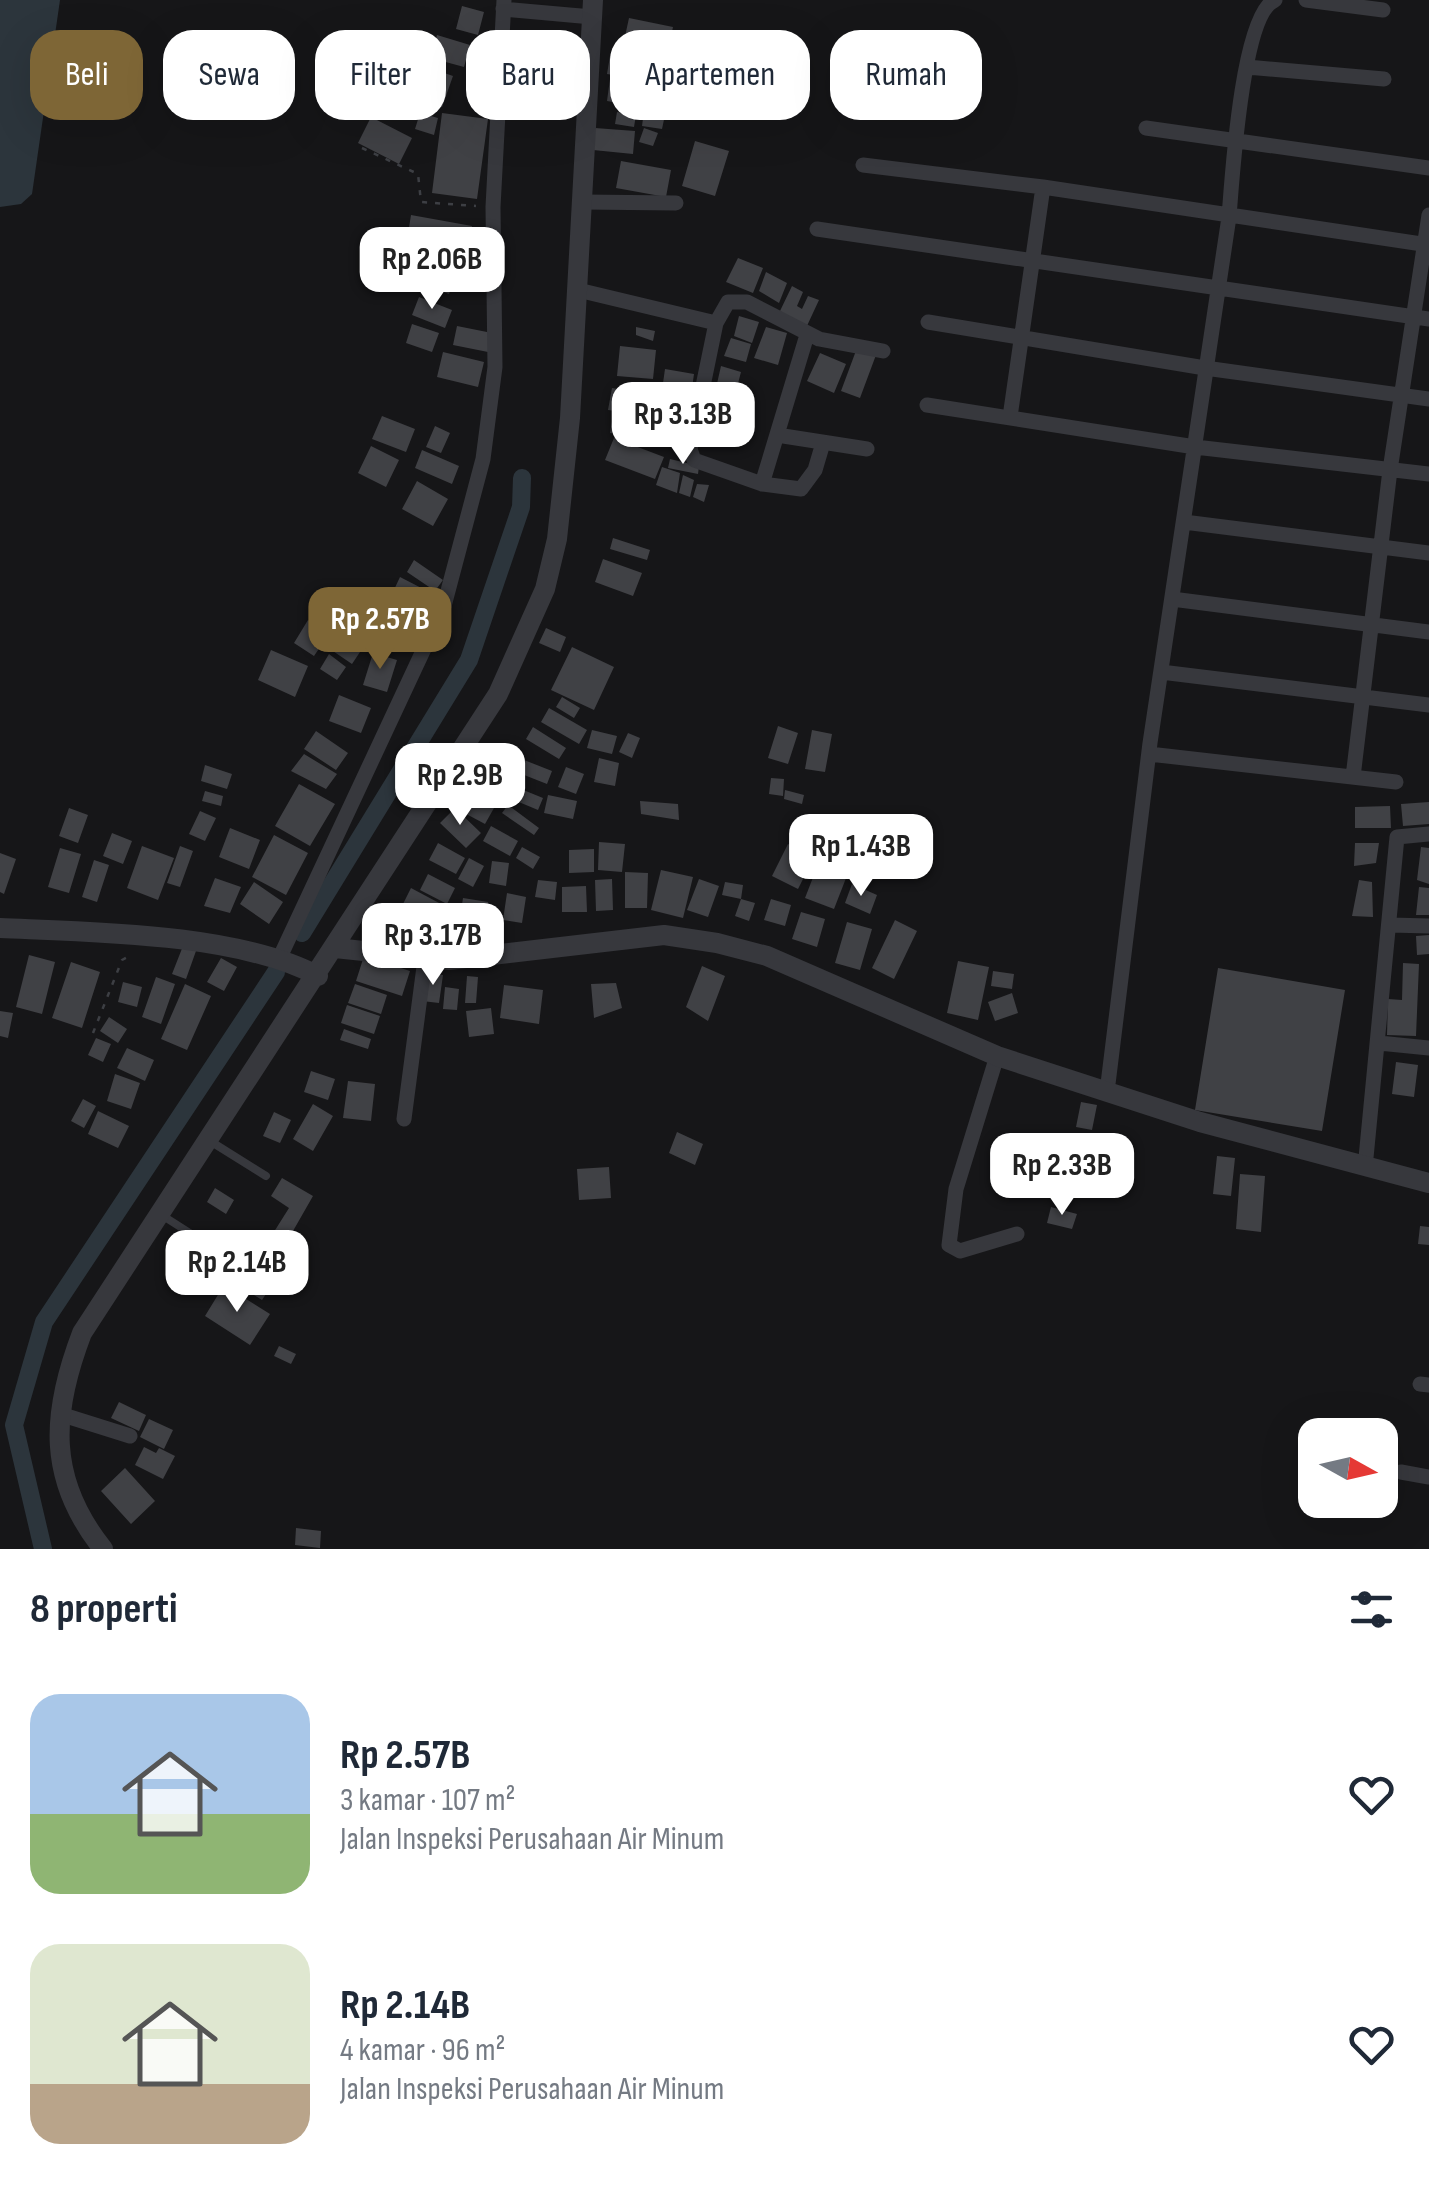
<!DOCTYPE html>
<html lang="id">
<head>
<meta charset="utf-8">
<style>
  :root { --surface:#fff; --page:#f6f6f7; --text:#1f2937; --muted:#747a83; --accent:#7e6636 }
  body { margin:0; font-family:"Sofia Sans Condensed",sans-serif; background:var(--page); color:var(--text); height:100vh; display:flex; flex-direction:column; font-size:38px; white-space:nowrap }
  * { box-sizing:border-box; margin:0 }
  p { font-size:32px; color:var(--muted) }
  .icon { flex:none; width:55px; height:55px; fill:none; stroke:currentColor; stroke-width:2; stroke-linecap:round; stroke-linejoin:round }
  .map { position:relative; height:1549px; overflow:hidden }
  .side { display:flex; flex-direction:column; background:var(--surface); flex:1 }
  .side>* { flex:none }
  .top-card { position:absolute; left:30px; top:30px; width:1370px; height:90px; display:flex; gap:20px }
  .needle { width:65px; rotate:98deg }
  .tools { position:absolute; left:1298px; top:1418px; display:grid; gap:20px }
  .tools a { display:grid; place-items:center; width:100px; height:100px; border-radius:20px; background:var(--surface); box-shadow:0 10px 40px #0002; font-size:50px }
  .price { position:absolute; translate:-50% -85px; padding:0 22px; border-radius:20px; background:#fff; color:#222; font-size:32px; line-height:65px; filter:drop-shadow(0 2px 5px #0008) }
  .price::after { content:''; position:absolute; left:50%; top:60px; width:30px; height:22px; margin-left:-15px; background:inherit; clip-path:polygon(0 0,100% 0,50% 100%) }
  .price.on { background:var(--accent); color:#fff }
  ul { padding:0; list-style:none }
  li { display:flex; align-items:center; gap:30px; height:250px; padding:0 30px }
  li span { display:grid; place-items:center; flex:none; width:280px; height:200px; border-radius:30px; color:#555 }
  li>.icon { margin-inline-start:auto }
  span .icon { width:120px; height:120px; fill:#fffc; stroke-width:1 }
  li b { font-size:42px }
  h2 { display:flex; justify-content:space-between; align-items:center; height:120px; padding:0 30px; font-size:42px }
  .chip { padding:0 35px; border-radius:30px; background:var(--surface); box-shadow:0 10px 40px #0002; font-size:35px; line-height:90px }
  .chip.on { background:var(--accent); color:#fff }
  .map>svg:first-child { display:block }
  .water { fill:#2c353c }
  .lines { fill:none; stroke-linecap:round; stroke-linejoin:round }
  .canal { stroke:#2c353c; stroke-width:18 }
  .building { fill:#404145 }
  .path { stroke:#3d3f44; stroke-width:2.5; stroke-dasharray:5 8; stroke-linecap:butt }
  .service { stroke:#37383d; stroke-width:8 }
  .minor { stroke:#37383d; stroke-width:15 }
  .tertiary { stroke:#37383d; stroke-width:20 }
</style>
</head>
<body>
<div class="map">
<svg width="1429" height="1549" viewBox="0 0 1429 1549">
  <rect width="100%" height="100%" fill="#161618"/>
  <!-- water -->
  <path class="water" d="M0,0h60l-28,194 -11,10 -21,3z"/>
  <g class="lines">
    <!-- canal -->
    <path class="canal" d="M302,933l167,-273 52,-153 1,-29
      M43,1549l-29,-124 30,-103 232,-350"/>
  </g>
  <!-- building -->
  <path class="building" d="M462,6l22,6 -6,23 -22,-6z
    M629,18l44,9 -5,23 -44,-9z
    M437,35l33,10 -6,22 -33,-9z
    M610,56l62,9 -3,19 -62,-10z
    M430,68l23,8 -11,31 -23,-8z
    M704,72l19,4 -6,26 -18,-3z
    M610,79l53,9 -4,22 -52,-9z
    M675,80l15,3 -7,33 -15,-4z
    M644,111l21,4 -3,14 -20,-3z
    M617,112l19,3 -2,12 -19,-3z
    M420,113l18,5 -4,17 -19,-6z
    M442,113l46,6 -11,80 -45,-6z
    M371,117l41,21 -13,26 -41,-21z
    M595,128l40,3 -2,23 -40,-4z
    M644,128l14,5 -5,13 -14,-4z
    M695,141l34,10 -14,45 -33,-10z
    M621,161l50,9 -5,27 -50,-9z
    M411,215l61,11 -4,24 -61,-10z
    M425,249l36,8 -4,17 -35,-8z
    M738,258l25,10 -10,25 -27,-11z
    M426,272l28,9 -5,13 -28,-10z
    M766,272l21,11 -8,20 -20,-12z
    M792,286l11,6 -6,14 5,3 6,-13 11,4 -13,28 -26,-17z
    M419,297l33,13 -7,18 -33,-13z
    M739,316l20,6 -7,21 -18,-7z
    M412,324l27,9 -7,19 -26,-9z
    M457,326l35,7 -4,19 -35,-7z
    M636,327l19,4 -2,10 -17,-6z
    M766,327l21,6 -9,32 -24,-7z
    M731,338l20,6 -5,18 -22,-6z
    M620,346l36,4 -3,29 -36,-3z
    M857,348l19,7 -16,43 -19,-7z
    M443,352l41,10 -6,25 -41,-10z
    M820,353l26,11 -12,29 -27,-12z
    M721,366l20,6 -6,23 -19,-7z
    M665,369l29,5 -2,14 -29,-5z
    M663,385l17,2 -2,13 -18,-3z
    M612,388l43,7 -3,21 -44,-6z
    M656,413l17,4 -1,13 -18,-5z
    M382,416l33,13 -9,23 -34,-13z
    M613,416l39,5 -2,18 -40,-6z
    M435,426l15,7 -9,20 -15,-6z
    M614,438l50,19 -9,22 -50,-19z
    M371,446l28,14 -13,27 -28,-14z
    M422,450l37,16 -7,18 -37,-16z
    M670,459l29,7 -1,8 -30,-6z
    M662,467l18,6 -3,20 -21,-8z
    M683,475l11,5 -4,17 -11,-4z
    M417,481l31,18 -15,27 -31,-17z
    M697,484l12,1 -5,17 -11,-5z
    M613,538l37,12 -3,10 -37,-11z
    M603,559l39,14 -9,23 -38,-14z
    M414,560l29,20 -8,11 -28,-19z
    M400,577l35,18 -8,17 -35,-18z
    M359,606l18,10 -11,21 -19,-10z
    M308,620l21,14 -15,22 -20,-13z
    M546,628l20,9 -6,15 -21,-9z
    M337,632l25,17 -10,15 -25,-17z
    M572,647l42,20 -20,43 -43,-20z
    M271,650l37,16 -13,31 -37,-17z
    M373,653l24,7 -10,32 -24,-7z
    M329,654l17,13 -9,13 -17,-11z
    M339,695l32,13 -10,25 -32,-12z
    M562,697l18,11 -6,10 -18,-11z
    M549,708l38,22 -8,14 -38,-22z
    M778,726l20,7 -10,31 -20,-6z
    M533,727l33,21 -7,11 -33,-20z
    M592,730l25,6 -5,18 -25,-6z
    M812,730l20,4 -7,38 -20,-3z
    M316,731l32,22 -12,17 -32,-21z
    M628,733l12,5 -8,20 -13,-6z
    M480,746l17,7 -4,12 -18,-8z
    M304,754l33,20 -11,15 -35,-18z
    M519,758l33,13 -5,13 -33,-13z
    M599,758l20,5 -4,23 -21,-4z
    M205,765l27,9 -5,15 -26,-8z
    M566,767l18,7 -8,20 -18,-7z
    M771,778l13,1 -1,17 -14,-2z
    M501,781l42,17 -5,12 -41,-17z
    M299,784l36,20 -25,42 -35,-20z
    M785,790l19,5 -2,9 -18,-5z
    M205,791l18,5 -2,10 -19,-5z
    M464,791l30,17 -9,16 -30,-16z
    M548,795l29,6 -4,18 -29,-6z
    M640,801l38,3 1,16 -38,-6z
    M1429,802v22l-26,2 -2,-22z
    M508,805l31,23 -5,7 -32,-22z
    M1390,806l1,22h-36v-21z
    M69,808l19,7 -10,28 -19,-7z
    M455,808l26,25 -15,15 -26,-25z
    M200,811l16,7 -11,23 -16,-7z
    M491,826l27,15 -8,15 -27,-15z
    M230,828l30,12 -11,29 -30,-12z
    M112,833l20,8 -9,23 -20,-8z
    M274,835l34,18 -22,42 -34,-18z
    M599,842l26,2 -3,28 -24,-2z
    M438,843l27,15 -9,16 -27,-14z
    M1355,843h24l-3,20 -22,3z
    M788,844l26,13 -16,32 -26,-13z
    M142,846l32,12 -16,42 -31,-12z
    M180,846l13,5 -13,36 -13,-4z
    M522,847l18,10 -7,12 -17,-11z
    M1421,847l8,1v36l-12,-4z
    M60,848l21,6 -12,39 -21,-6z
    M594,849v23l-25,1v-23z
    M0,853l16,6 -12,35 -4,-2z
    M469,858l15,8 -11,21 -15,-8z
    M94,860l15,5 -12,37 -15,-5z
    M492,861l17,2 -3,23 -17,-3z
    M819,862l29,11 -14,36 -29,-11z
    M661,870l32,7 -10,41 -32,-8z
    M625,872l23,1 -1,35h-22z
    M428,874l27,14 -8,16 -27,-14z
    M215,878l26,9 -11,26 -26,-7z
    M612,879l1,31 -17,1 -1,-31z
    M699,879l20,7 -11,31 -21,-7z
    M538,880l19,2 -2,18 -20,-3z
    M1359,880l13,2 1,35 -21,-1z
    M254,882l29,20 -14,22 -29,-20z
    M725,882l18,3 -2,14 14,4 -6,18 -14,-5 6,-17 -19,-4z
    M852,884l25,11 -7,19 -25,-11z
    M586,886l1,26h-25v-25z
    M1419,887l10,1v27h-13z
    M411,888l30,16 -9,17 -30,-15z
    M507,893l19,4 -4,26 -19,-3z
    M463,898l25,4 -5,38 -26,-3z
    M771,899l20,6 -6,21 -21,-6z
    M396,910l18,4 -6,22 -18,-5z
    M801,912l24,7 -8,28 -25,-8z
    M416,918l13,5 -5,23 -14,-3z
    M895,920l22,11 -23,48 -22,-11z
    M847,922l25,7 -12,41 -25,-7z
    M1429,935v19l-12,1 -1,-19z
    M183,946l13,5 -10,28 -14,-5z
    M29,955l26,7 -13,52 -26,-7z
    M364,956l46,15 -8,25 -46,-15z
    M221,958l16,9 -13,24 -17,-9z
    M958,961l31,6 -11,53 -31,-7z
    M71,962l29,10 -18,56 -30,-10z
    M1403,963l16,1 -3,72 -29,-1 1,-36 14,1z
    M702,966l23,10 -17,45 -22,-14z
    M1218,968l127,22 -23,141 -127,-21z
    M993,971l21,3 -2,15 -21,-3z
    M426,973l17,2 -4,28 -17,-2z
    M467,976l11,1 -2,26h-11z
    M156,977l19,7 -14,40 -19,-7z
    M123,982l19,5 -5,20 -19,-5z
    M616,983l6,25 -28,10 -3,-34z
    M185,984l26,12 -24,54 -26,-11z
    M355,984l32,11 -6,19 -33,-11z
    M504,985l39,5 -4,34 -39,-6z
    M445,987l14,2 -2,21 -14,-1z
    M1012,993l6,20 -23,8 -7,-19z
    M347,1005l33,11 -6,18 -33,-11z
    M491,1008l3,26 -25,3 -3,-26z
    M0,1011l13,2 -5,25 -8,-2z
    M109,1017l18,12 -9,14 -18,-12z
    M344,1029l27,10 -3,10 -28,-9z
    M96,1038l15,6 -8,18 -15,-7z
    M127,1048l27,12 -9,21 -28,-13z
    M1396,1062l22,3 -4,32 -22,-3z
    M311,1071l24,8 -7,21 -24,-8z
    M115,1074l25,9 -9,26 -24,-8z
    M348,1081l27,3 -4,37 -28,-3z
    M83,1099l13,7 -12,22 -13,-7z
    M1081,1102l16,3 -5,25 -16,-3z
    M313,1104l20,12 -20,35 -20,-12z
    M98,1111l31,15 -11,22 -30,-14z
    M274,1112l17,8 -11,23 -17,-7z
    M677,1132l26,12 -8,21 -26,-12z
    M1217,1156l18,2 -4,38 -18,-2z
    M609,1167l2,31 -32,2 -2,-31z
    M1240,1174l25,2 -4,56 -25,-3z
    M282,1178l31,18 -20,35 5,3 -8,13 -18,-12 17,-27 -18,-12z
    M215,1188l19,12 -8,14 -19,-12z
    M1051,1207l26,7 -5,15 -25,-6z
    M1420,1226l9,1v18l-11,-1z
    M253,1231l26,16 -12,19 -26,-16z
    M242,1254l36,22 -16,24 -21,-13 8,-13 -14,-9z
    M224,1285l46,29 -20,31 -45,-29z
    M279,1346l17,8 -5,10 -17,-8z
    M119,1402l27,13 -7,16 -28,-13z
    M149,1419l24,11 -9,19 -24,-12z
    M144,1447l12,6 3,-5 16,8 -12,23 -28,-14z
    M125,1468l30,33 -24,23 -30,-33z
    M296,1528l25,3 -1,17 -25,-3z"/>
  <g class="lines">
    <!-- path -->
    <path class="path" d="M362,148l56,26 3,28 55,4
      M93,1033l29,-73 9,-5"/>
    <!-- service -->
    <path class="service" d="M210,1141l56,35
      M160,1214l72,46"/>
    <!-- minor -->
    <path class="minor" d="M1306,0l77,10
      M503,9l89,8
      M1247,67l137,12
      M1146,128l283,40
      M863,165l180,22 386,58
      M583,202l93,1
      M817,229l612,90
      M578,290l138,33
      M928,322l277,46 224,31
      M807,335l-45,149 39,5 14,-19 8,-27
      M927,405l268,42 234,27
      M1010,417l33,-230
      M777,435l90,14
      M762,484l-68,-24 -4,-11 26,-126 12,-21h19l72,37 64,12
      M1184,522l245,31
      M1172,599l257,33
      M1161,672l268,33
      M1149,754l247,28
      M1353,777l37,-307 39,-255
      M1391,925l38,1
      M280,957l164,-351 39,-147 12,-92 -2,-160 11,-207
      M1379,1043l50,5
      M997,1056l-41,133 -7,56 11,6 57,-17
      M1107,1092l43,-349 79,-526c3,-38 13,-203 46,-217
      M404,1119l21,-160
      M1365,1168l32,-331 32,-3
      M1420,1384l9,1
      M60,1414l70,22
      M1401,1472l28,5"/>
    <!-- tertiary -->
    <path class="tertiary" d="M0,928c92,4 238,5 318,48
      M335,948l114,12 215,-25 53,8 50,13 230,100 203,66 229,61
      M103,1549c-56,-70 -52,-135 -21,-216l416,-639 47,-105 12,-50 13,-121 23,-418"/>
  </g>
</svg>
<div class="tools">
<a><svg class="needle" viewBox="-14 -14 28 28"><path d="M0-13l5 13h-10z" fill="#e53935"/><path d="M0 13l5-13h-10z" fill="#747a83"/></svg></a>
</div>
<b class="price" style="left:432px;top:312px">Rp 2.06B</b>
<b class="price" style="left:683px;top:467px">Rp 3.13B</b>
<b class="price on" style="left:380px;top:672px">Rp 2.57B</b>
<b class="price" style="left:460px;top:828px">Rp 2.9B</b>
<b class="price" style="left:861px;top:899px">Rp 1.43B</b>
<b class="price" style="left:433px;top:988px">Rp 3.17B</b>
<b class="price" style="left:1062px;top:1218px">Rp 2.33B</b>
<b class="price" style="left:237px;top:1315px">Rp 2.14B</b>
<div class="top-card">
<a class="chip on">Beli</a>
<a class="chip">Sewa</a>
<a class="chip">Filter</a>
<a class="chip">Baru</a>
<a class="chip">Apartemen</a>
<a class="chip">Rumah</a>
</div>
</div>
<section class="side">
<h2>8 properti<svg class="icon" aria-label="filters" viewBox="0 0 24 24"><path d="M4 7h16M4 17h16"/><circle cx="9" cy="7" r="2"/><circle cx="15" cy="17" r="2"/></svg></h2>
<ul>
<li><span style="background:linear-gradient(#a9c7e8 60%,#8fb573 0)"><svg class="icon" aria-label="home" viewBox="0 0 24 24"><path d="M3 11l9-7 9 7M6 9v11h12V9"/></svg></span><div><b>Rp 2.57B</b><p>3 kamar · 107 m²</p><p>Jalan Inspeksi Perusahaan Air Minum</p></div><svg class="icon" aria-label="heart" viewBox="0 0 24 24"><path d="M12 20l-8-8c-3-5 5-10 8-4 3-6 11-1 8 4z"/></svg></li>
<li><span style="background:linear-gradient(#dfe7d0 70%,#b9a48a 0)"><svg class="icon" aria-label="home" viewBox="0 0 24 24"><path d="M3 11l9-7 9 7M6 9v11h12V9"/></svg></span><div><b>Rp 2.14B</b><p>4 kamar · 96 m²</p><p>Jalan Inspeksi Perusahaan Air Minum</p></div><svg class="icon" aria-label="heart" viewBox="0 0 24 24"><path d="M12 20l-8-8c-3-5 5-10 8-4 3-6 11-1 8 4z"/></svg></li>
</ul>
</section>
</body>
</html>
